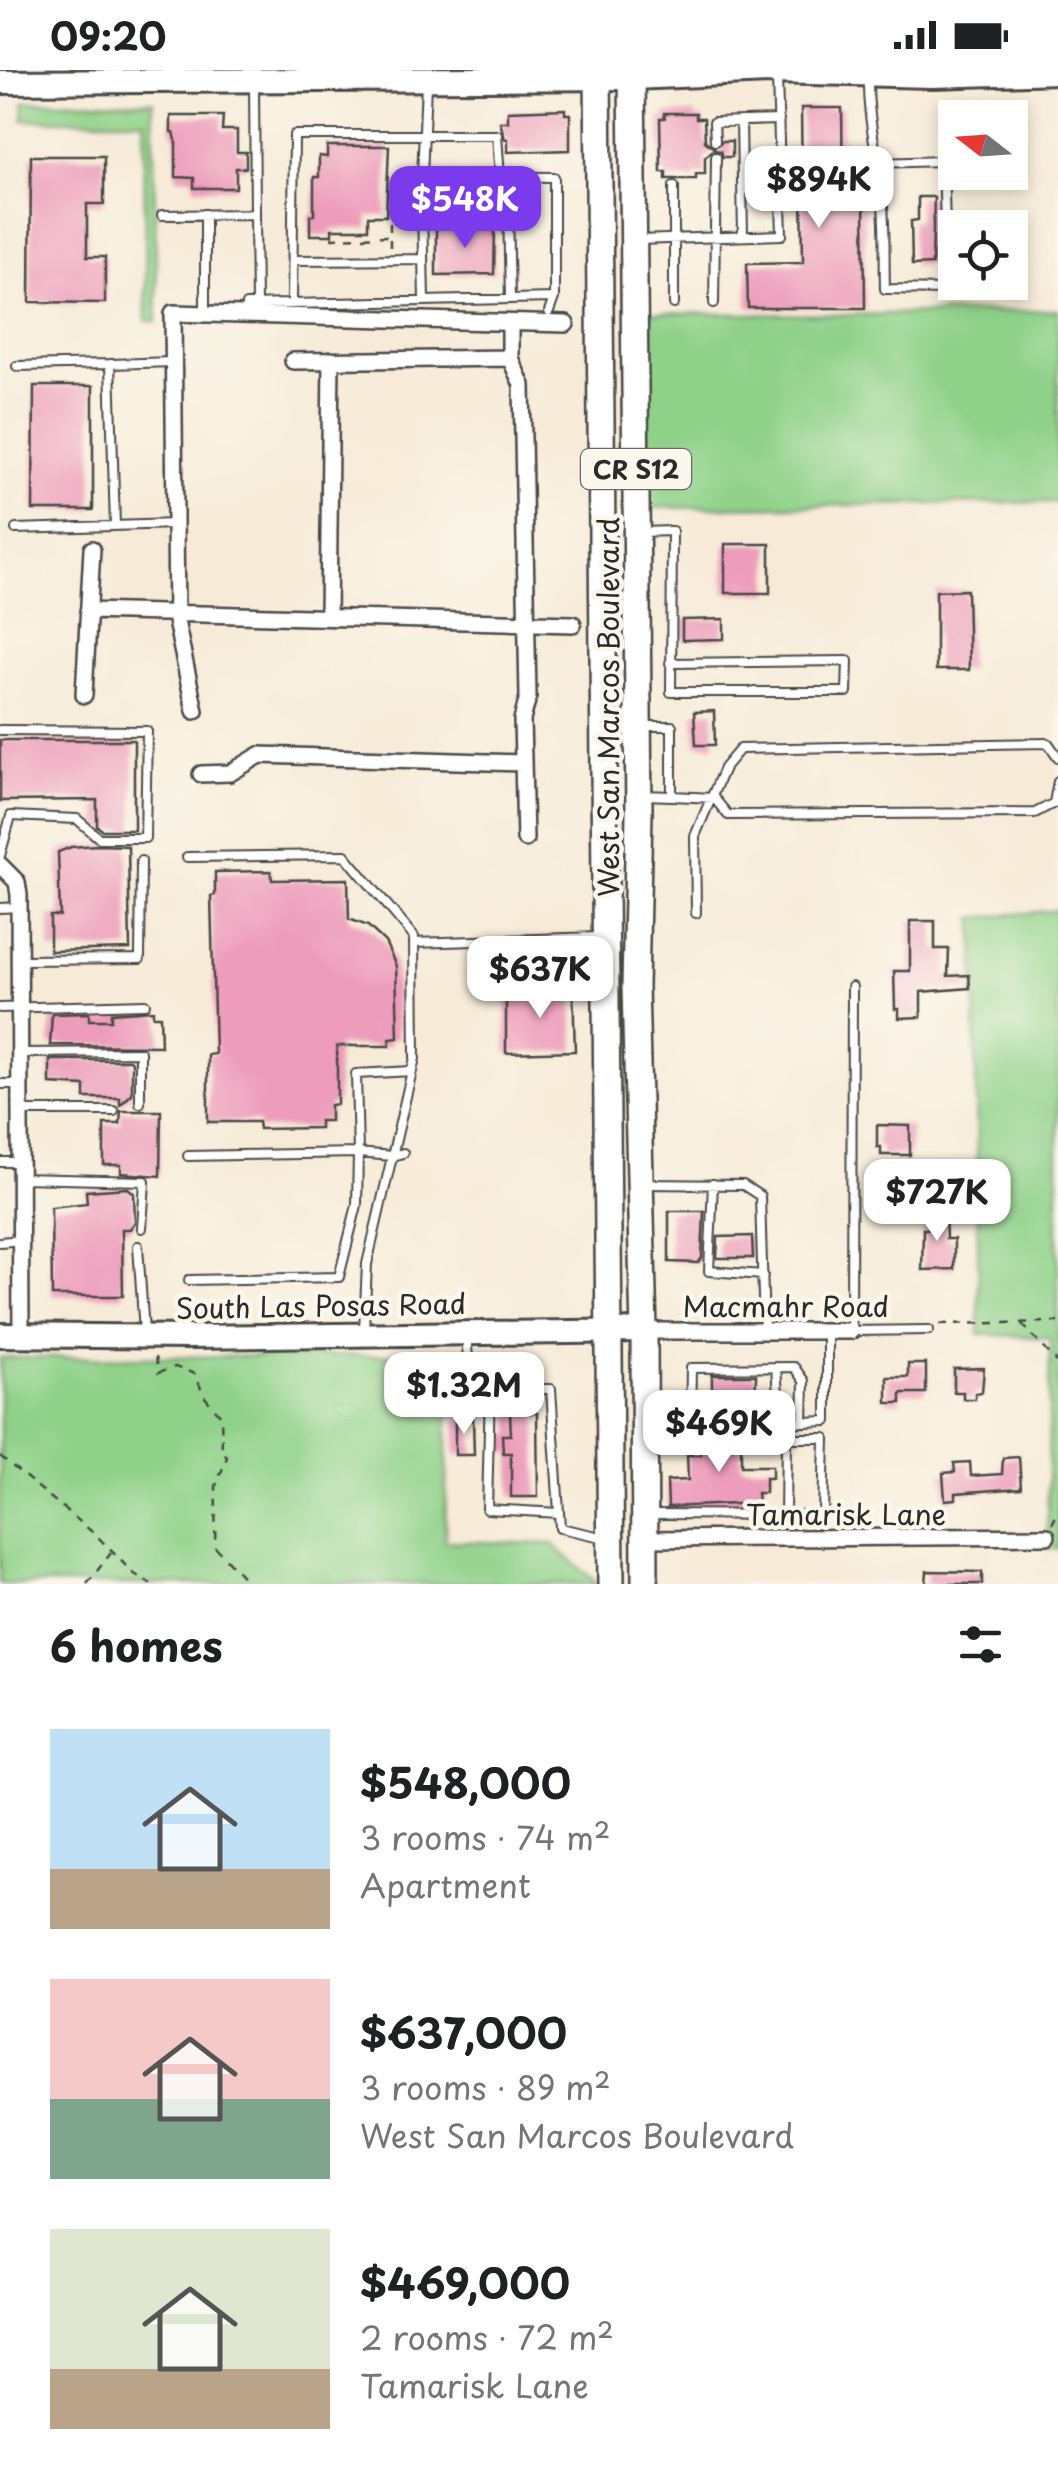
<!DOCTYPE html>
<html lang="en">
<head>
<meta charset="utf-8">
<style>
  :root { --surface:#fff; --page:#f6f6f6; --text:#202124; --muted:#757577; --accent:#7c3aed }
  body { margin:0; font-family:"Playpen Sans",sans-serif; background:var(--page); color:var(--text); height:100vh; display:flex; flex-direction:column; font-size:38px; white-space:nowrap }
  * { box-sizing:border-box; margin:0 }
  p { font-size:32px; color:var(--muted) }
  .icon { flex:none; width:55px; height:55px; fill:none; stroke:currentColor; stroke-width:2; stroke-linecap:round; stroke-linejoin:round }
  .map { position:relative; height:1514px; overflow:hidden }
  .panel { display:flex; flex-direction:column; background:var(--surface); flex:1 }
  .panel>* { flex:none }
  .needle { width:65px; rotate:287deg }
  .tools { position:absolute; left:938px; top:30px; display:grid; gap:20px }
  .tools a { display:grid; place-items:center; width:90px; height:90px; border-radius:0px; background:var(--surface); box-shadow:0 5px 15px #0003; font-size:50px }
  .price { position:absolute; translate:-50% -85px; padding:0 22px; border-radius:20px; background:#fff; color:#222; font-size:32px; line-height:65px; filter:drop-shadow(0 2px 5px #0008) }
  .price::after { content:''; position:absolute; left:50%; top:60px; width:30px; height:22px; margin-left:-15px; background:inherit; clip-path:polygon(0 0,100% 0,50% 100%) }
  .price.active { background:var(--accent); color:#fff }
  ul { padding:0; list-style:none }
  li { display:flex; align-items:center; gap:30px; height:250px; padding:0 50px }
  li span { display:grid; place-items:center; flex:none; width:280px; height:200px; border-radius:0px; color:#555 }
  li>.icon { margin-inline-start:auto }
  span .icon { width:120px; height:120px; fill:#fffc; stroke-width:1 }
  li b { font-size:42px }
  h2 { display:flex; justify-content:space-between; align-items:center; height:120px; padding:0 50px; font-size:42px }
  .status { display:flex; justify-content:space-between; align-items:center; height:70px; padding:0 50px; background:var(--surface); direction:ltr }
  .status svg { height:28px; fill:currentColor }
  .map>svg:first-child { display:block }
  .green { fill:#8fd189; stroke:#5d7e5a; stroke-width:2.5 }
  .building { fill:#ed9dbb }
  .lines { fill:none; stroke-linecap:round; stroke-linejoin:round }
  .service-casing { stroke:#4a4845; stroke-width:12 }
  .minor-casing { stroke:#4a4845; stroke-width:20 }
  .secondary-casing { stroke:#4a4845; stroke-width:28 }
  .primary-casing { stroke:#4a4845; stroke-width:30 }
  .path { stroke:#4a4845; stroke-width:2.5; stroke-dasharray:8 8; stroke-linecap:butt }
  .service { stroke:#fff; stroke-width:8 }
  .minor { stroke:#fff; stroke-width:15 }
  .secondary { stroke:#fff; stroke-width:22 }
  .primary { stroke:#fff; stroke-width:25 }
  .labels { text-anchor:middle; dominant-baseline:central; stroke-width:9; stroke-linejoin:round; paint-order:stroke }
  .shield { fill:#fbf7ec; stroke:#696865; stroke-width:2.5 }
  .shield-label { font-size:25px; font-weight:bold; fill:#2b2b2b }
  .street-label { font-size:28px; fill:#2b2b2b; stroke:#fbf7ec }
</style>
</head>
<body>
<div class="status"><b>09:20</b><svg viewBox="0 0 49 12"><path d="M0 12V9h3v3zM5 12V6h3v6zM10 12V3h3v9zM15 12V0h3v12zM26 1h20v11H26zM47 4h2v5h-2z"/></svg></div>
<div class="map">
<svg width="1058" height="1514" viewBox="0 0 1058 1514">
  <rect width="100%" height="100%" fill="#fbf7ec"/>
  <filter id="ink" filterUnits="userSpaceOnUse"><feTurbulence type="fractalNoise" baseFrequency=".01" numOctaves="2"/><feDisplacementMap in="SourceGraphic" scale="20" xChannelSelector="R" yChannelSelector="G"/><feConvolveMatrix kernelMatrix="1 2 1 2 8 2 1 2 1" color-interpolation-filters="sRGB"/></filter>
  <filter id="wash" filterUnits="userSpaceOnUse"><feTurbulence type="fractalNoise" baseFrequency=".0048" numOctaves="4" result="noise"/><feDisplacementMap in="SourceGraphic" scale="40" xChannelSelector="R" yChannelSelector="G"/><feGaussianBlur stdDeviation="2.25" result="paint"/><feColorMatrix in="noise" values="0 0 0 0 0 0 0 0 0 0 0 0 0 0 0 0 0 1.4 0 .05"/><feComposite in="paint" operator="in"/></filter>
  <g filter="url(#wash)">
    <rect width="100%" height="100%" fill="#f7ebd8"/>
    <!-- green -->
    <path class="green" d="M153,31l4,221 -11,-2 -2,-200h-121l1,-18z
      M1058,240v192l-412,6 -2,-195 203,2z
      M1058,840v639h-11l3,-211 -71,-4 -5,-416z
      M449,1285l-4,186 107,3 46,40h-598v-226z"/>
    <g id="blocks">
      <!-- building -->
      <path class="building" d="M801,38h41l1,88 21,-1 1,113h-117l-1,-45 56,-1z
        M565,39v5h5v36l-62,2v-13h-3l-5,-17h8v-11z
        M664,43h32v5h8l1,23 9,7 8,-7h10v16h-9l-2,-6 -8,-1 -8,7v17h-9v5h-30v-7h-5l-1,-54h5z
        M171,46h52l-1,14h15v22h9v16h-10v20h-42v-10l-18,-1v-37l-2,-8h-3z
        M327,76h62l-3,70h-18v13h-36v6h-22v-20h4v-38h5v-21l8,1z
        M31,86h73v48h-17v53h18v46l-75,-1z
        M918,127h16l-2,67 -20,1 -1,-44 7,-1z
        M436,157h59l-1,47 -58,1z
        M34,316h59v124h-60z
        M725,474h45v49h-45z
        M967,520l2,80h-33v-79z
        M724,549v20l-42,1v-20z
        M714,641l1,34h-19l-2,-33z
        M0,670h134v90h-32l-5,-4v-26l-97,1z
        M96,775l32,1 2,103 -80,2v-35h10l-2,-64 13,-5z
        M271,801l1,9 76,-1 1,40 19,7 17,16 11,24 2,72 -8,1v7h-53v58l-7,1v16h-10v7l-61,1 -1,-7h-50v-67l7,-1 -4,-158 4,-1v-23z
        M910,851h25v28h14l-1,27 21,-1 1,13 -49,4v25l-22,1v-9h-4l-1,-38h16z
        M573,918l2,63 -69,2v-63z
        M153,940v6h7l1,30 -111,-1 2,-31 37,-1v7h22v-7z
        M50,990h80l2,2v32l-12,11v-7h-35v-12l-35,-2z
        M121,1041h40l-1,65 -39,-3v-8h-17v-41h16z
        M877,1055l33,1v29h-29v-8h-4z
        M128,1118l6,5 1,29 -5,7h-8l1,67h-71l-1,-89 36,-4 -1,-12z
        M930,1139h15l1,30h8v30l-32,1 1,-41h7z
        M669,1141h35l-2,47 -4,5 -29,-1z
        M752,1166l1,22h-36l1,-21z
        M908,1294h18v29h-25v10h-14v-26h21z
        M984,1298l-2,24 -7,1v6h-12v-7h-9v-23z
        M712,1305h44l-1,38 -35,5 -8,-7z
        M510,1343h27l1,84h-27v-44h-8l-1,-18h9z
        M473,1348l1,37h-19v-36z
        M741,1362v34h31v12h-7v15h-8l1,10 -90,4 -1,-26 21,-1 -1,-25h14l-1,-21z
        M1019,1387l2,31 -65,5v6l-11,1 -2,-27 12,-1 -1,-9 16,-1 1,14 31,-2 1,-16z
        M927,1501l55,1v12h-56z"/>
    </g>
  </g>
  <g filter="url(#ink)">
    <use href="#blocks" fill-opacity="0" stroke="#4a4845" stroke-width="2.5"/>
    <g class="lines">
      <defs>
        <path id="service" d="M868,9c-1,37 9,72 13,108 5,33 3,68 4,102l62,1 -4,-129 -66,2
          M254,14l1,130
          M426,14l-4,92 132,1v121
          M741,51l2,115
          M715,71l-1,-19 65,-2
          M422,106v32l86,1
          M674,116v118
          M422,138l2,91
          M205,144v100
          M162,145l93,-1 1,91
          M638,170l144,-5 -5,-157
          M293,190l130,-1
          M510,229l-2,-90 4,-32
          M714,233l2,-146
          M292,234l2,-169h203l3,42
          M246,245v-10l308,-7 -5,14
          M17,296l93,-2
          M115,456l-5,-162 63,-2
          M16,459l159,-5
          M641,462l31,-1 -1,161h176l1,-31 -178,2
          M0,660l147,1 -2,107h-46l-22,-19 -66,-3 -11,40
          M643,725l29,1v-70h-27
          M672,726l42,2 14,17 307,-2 19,-10 4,-22
          M187,787l158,-2 69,82 1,121 -48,206 -3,66
          M0,838l20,-1
          M696,843l-1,-77 29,-68 16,-19 308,-6 10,14
          M414,873l186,-6
          M20,890l120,-1 1,-98
          M852,917l-1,344 78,-1
          M0,938l145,-4
          M20,983l120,-1v51
          M0,1014h20
          M20,1041h94
          M403,1083l-11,3 -34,-3 -2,-79 56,-3
          M188,1086l170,-3 -1,52 -18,72 -150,3
          M0,1092h20
          M20,1108l125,3 -3,47
          M643,1114l100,1 17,11 4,135
          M713,1114l-4,87 54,4
          M0,1172l21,-2
          M138,1176l6,86
          M466,1266l5,53h80l9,139 46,10
          M776,1297l4,56
          M490,1319l-3,120 72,4
          M690,1357l1,-59 103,-1 10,14 -1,41
          M647,1359l180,-8v-90
          M649,1444l174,1 2,-77h-39l-1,77"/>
        <path id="minor" d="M510,253v35l12,27 6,312 -6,23 3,119
          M293,291l217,-3
          M88,541l485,13
          M328,547l3,-257
          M84,625l8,-146
          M195,641l-19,-90 -3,-308 393,11
          M201,704l29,-1 30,-18 263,8
          M0,795l17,17 2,13 2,441
          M644,1261h207
          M645,1469l402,-3"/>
        <path id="secondary" d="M0,12l633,-4 136,-6 163,4 126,-4
          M0,1265l189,2 455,-6"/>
        <path id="primary" d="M598,0l13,1514
          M632,0l7,743 -4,173 9,345 1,253"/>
      </defs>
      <!-- service casing -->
      <use href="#service" class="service-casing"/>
      <!-- minor casing -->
      <use href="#minor" class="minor-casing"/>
      <!-- secondary casing -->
      <use href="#secondary" class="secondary-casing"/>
      <!-- primary casing -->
      <use href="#primary" class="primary-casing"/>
      <!-- path -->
      <path class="path" d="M331,168l58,-2
        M390,177v-54l18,-1
        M940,1254l118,-2
        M1022,1254l36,39
        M155,1287l3,16 17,-6 20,7 9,22 17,20 1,34 5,7 -11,29 -1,61 34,37
        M0,1386l96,79 37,38 18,11
        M1052,1454l6,-12
        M87,1514l24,-31"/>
      <!-- service -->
      <use href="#service" class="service"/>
      <!-- minor -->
      <use href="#minor" class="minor"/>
      <!-- secondary -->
      <use href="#secondary" class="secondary"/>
      <!-- primary -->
      <use href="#primary" class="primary"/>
    </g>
  </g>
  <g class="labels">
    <!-- shield labels -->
    <rect class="shield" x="581" y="379" width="110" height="40" rx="8"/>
    <g class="shield-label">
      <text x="636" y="399">CR S12</text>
    </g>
    <!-- street labels -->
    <g class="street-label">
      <text transform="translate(607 637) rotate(-90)">West San Marcos Boulevard</text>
      <text transform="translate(321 1235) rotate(-1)">South Las Posas Road</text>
      <text x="786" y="1235">Macmahr Road</text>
      <text x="846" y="1443">Tamarisk Lane</text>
    </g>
  </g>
</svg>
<div class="tools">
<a><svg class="needle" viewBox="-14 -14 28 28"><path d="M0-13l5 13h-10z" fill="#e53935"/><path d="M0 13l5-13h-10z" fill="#757577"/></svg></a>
<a><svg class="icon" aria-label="locate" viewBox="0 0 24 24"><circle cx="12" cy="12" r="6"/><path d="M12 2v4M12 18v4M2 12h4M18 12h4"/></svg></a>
</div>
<b class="price" style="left:819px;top:161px">$894K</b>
<b class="price active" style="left:465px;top:181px">$548K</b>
<b class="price" style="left:540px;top:951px">$637K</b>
<b class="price" style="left:937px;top:1174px">$727K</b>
<b class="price" style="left:464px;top:1367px">$1.32M</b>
<b class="price" style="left:719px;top:1405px">$469K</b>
</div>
<section class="panel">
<h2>6 homes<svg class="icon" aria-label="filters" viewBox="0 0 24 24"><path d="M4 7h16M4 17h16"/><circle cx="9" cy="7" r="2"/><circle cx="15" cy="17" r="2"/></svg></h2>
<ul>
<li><span style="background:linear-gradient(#bfe0f5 70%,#b9a48a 0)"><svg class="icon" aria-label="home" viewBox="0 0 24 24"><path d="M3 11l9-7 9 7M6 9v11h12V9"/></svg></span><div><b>$548,000</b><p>3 rooms · 74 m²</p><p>Apartment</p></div></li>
<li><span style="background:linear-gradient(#f6c9c9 60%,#7fa58c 0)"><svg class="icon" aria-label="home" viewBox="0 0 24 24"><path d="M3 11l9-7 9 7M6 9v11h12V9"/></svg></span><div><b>$637,000</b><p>3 rooms · 89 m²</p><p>West San Marcos Boulevard</p></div></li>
<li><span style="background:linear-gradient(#dfe7d0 70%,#b9a48a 0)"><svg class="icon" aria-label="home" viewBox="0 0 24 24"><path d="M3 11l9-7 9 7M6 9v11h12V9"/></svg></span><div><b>$469,000</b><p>2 rooms · 72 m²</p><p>Tamarisk Lane</p></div></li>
</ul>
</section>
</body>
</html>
